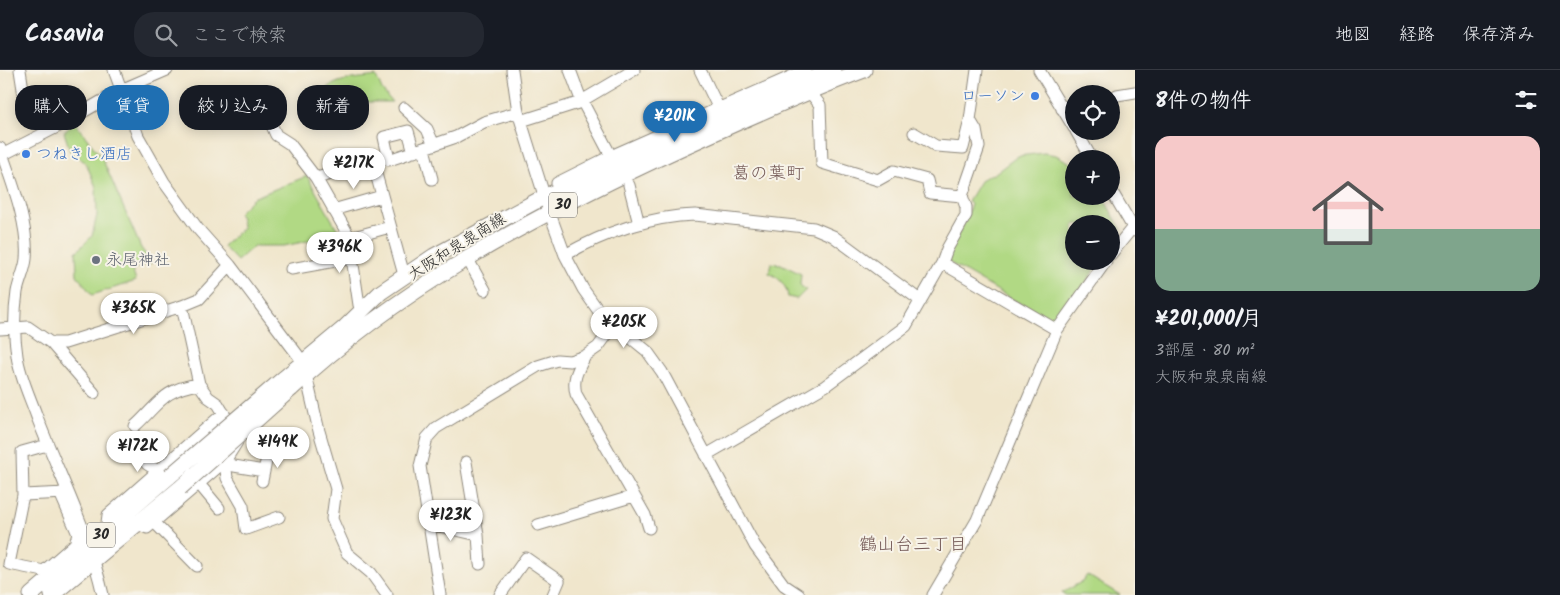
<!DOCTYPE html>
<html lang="ja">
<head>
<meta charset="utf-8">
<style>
  :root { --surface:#171b24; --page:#242831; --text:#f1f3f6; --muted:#9ea1a6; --line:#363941; --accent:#1f6fb2 }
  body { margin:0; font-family:Kalam,"Klee One",sans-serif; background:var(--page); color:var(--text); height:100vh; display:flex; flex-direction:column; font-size:19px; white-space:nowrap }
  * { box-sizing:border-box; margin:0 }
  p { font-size:16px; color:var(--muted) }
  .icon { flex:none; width:28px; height:28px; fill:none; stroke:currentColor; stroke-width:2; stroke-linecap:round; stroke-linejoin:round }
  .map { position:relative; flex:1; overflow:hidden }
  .drawer { display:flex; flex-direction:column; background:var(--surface); width:425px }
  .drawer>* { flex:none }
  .guide { position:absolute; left:15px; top:15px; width:475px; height:45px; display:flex; gap:10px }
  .buttons { position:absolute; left:1065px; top:15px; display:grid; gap:10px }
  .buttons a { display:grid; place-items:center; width:55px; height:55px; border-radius:50%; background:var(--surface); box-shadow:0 2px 12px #0003; font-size:25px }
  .price { position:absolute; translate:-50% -42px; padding:0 11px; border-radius:18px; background:#fff; color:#222; font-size:16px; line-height:32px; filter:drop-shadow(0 1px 2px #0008) }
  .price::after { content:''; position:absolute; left:50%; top:30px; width:15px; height:11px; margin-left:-8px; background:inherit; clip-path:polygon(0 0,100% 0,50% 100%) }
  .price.active { background:var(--accent); color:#fff }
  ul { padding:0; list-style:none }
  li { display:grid; align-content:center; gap:10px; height:265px; padding:0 20px }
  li+li { border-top:1px solid var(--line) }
  li span { display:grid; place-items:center; height:155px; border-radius:15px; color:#555 }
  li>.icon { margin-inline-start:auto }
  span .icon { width:90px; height:90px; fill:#fffc; stroke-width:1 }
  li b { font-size:21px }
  h2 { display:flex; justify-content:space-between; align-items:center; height:60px; padding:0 20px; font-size:21px }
  .pill { padding:0 18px; border-radius:20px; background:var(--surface); box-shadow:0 2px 12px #0003; font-size:18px; line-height:45px }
  .pill.active { background:var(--accent); color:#fff }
  header { display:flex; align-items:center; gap:30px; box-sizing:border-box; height:70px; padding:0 25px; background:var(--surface); border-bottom:1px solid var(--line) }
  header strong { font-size:24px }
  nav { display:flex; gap:28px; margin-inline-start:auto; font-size:18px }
  .search { width:350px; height:45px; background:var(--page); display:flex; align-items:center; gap:12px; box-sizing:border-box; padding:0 18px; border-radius:20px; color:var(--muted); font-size:19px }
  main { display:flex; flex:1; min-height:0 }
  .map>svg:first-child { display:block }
  .green { fill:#b1d984; stroke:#6e8258 }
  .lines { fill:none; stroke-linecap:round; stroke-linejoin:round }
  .minor-casing { stroke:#8e887c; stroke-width:13 }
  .major-casing { stroke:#8e887c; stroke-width:17 }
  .minor { stroke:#fff; stroke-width:11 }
  .major { stroke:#fff; stroke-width:15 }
  .major-bridge-casing { stroke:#8e887c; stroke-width:17; stroke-linecap:butt }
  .major-bridge { stroke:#fff; stroke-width:15 }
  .shop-dot { fill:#3f7fe0; stroke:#f7f3e8; stroke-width:2 }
  .worship-dot { fill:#6b7280; stroke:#f7f3e8; stroke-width:2 }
  .labels { text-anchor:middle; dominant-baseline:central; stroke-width:4; stroke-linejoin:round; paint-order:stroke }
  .shield { fill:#f7f3e8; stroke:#686764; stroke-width:1 }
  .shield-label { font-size:15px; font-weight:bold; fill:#2b2b2b }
  .shop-label { font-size:16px; fill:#366cbe; stroke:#f7f3e8; text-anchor:end }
  .street-label { font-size:16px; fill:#2b2b2b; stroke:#f7f3e8 }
  .worship-label { font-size:16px; fill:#5b616d; stroke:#f7f3e8; text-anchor:start }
  .neighbourhood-label { font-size:18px; fill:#735855; stroke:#f7f3e8 }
</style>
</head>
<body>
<header>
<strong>Casavia</strong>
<div class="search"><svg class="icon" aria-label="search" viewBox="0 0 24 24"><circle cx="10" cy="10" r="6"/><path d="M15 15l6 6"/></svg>ここで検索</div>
<nav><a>地図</a><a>経路</a><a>保存済み</a></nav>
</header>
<main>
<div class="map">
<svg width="1135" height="525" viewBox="0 0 1135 525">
  <rect width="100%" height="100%" fill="#f7f3e8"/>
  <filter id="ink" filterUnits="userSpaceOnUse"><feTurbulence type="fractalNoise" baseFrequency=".02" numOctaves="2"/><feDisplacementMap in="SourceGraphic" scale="10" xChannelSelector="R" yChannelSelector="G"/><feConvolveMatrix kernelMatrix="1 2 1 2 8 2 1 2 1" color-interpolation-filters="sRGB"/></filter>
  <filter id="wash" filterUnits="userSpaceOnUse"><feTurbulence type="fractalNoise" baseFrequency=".0096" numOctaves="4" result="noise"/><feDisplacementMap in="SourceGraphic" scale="20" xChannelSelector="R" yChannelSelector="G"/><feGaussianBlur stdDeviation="1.12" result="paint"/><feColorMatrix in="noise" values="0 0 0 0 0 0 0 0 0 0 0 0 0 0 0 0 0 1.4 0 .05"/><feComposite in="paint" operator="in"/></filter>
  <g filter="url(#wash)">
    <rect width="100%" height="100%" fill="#f0e6cc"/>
    <!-- green -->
    <path class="green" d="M376,6l6,14 10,12h-73c7,-25 35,-22 57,-26z
      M75,53l27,35 39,90 11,15 -20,6 4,12 -44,14 -15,-20 -1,-23 16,-16 5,-21 -1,-28 -10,-24 -16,-12 -6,-19z
      M1044,83l12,2 18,10v31h28l19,33 -10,18v-23h-37v37h27l-44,61 -4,1 -108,-63 22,-43 4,-13 -3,-3 12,-20 9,-6 5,-1 24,-18z
      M307,106l33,58 -56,12h-30l-17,15 -14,-15 20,-18 -4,-16 14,-14z
      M771,193l10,1 20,10 -1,11 6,5 -9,9 -9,-2c-1,-11 -9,-20 -19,-24z
      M1087,505l33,20h-54l-4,-2 21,-12z"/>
  </g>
  <g filter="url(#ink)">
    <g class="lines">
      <defs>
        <path id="minor" d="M20,0l6,39
          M114,0l24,66 26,46 34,47 32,36 73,97 16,69 17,58 -4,30 15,34 24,20 16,22
          M512,0l6,42 31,99 16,44 18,34 17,24 47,38 15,21 93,174 29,39 15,10
          M570,0l10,27 31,59
          M700,0l19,39
          M1039,0l35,58
          M809,21l11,14 2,58 56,17 16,-9 33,9 3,13 32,3
          M1111,30l6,-5 18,-3
          M404,38l23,21 7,16
          M1062,39l12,-7
          M266,42l10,23 14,9 26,34 57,-15 31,112
          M521,51l57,-18 56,-33
          M1076,61l16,28
          M914,63l22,13 27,2 7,-28
          M0,78c11,32 29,76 26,111 -1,11 -7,22 -9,33 -3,20 -3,44 0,64 3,21 13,41 20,61 23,60 52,115 66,178
          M424,79l8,30
          M414,82l-6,-21 -24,6 5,23 67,-23 28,-15 34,-10
          M0,86l57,-29 64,-37 46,-20
          M316,108l34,60 40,-11
          M557,113l54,-27 195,-86
          M629,115l10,39
          M1111,120l24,41
          M333,140l49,-14
          M1111,184l22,-27
          M565,185c38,-22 86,-39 130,-40l119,13 19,8 88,65
          M467,188l18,32
          M942,193l115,67
          M291,199l61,-11 7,47 4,5
          M0,259l28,-2 23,16h14l117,-37 17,-7 31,-34
          M51,273l43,50
          M585,286c-7,14 -13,22 -9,38l69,121 4,13
          M135,356c24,-22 28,-37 64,-42
          M47,375l-25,7 1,43 -14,69 35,7 31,-27 3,-10 -18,-41
          M139,383l8,11 11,7
          M706,385l119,-69 81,-60 36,-63 5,-14 19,-34v-8l-4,-11 17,-49 -3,-17 -6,-10 7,-50
          M225,391l2,17 16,28 3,23 33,-12
          M225,391l9,5 30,5
          M466,392l12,73 2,29
          M262,411l6,-29
          M199,414l20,24
          M23,425l43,-2
          M154,452l43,44
          M135,453l12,5 78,-67 12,-19 -2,-10 -17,-28 -10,-7 -9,-13 -17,-78
          M430,454l48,11
          M538,455l96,-29
          M106,460l2,-15 116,-102
          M440,525l-20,-129 7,-28 9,-10 102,-62 19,-6 13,1 15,-5 13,-9 17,-23
          M500,525l26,-37 33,23 -6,14
          M933,525l44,-75 80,-190 49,-69"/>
        <path id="major" d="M283,309l60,-50 38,-37 53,-36 110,-59 77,-36 212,-91
          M291,319c106,-99 235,-168 364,-229 69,-32 138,-63 209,-90
          M31,525l139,-119
          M52,525l128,-107"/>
      </defs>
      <!-- minor casing -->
      <use href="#minor" class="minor-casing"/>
      <!-- major casing -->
      <use href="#major" class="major-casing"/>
      <!-- minor -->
      <use href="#minor" class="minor"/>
      <!-- major -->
      <use href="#major" class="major"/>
      <defs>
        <path id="major-bridge" d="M170,406l113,-97
          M180,418l111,-99"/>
      </defs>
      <!-- major-bridge casing -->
      <use href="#major-bridge" class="major-bridge-casing"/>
      <!-- major-bridge -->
      <use href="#major-bridge" class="major-bridge"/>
    </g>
  </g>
  <!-- markers -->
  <g class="shop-dot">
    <circle cx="1035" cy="26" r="5"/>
    <circle cx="26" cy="84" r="5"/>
  </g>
  <circle class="worship-dot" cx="96" cy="190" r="5"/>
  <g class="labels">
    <!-- shield labels -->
    <g class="shield">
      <rect x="549" y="122.5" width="28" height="25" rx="4"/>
      <rect x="87" y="452.5" width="28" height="25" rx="4"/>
    </g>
    <g class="shield-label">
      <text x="563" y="135">30</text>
      <text x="101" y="465">30</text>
    </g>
    <!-- shop labels -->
    <g class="shop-label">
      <text x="1025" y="26">ローソン</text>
      <text x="36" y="84" text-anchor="start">つねきし酒店</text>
    </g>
    <!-- street labels -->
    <g class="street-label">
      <text transform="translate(457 177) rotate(-32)">大阪和泉泉南線</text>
    </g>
    <!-- worship labels -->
    <g class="worship-label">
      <text x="106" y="190">永尾神社</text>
    </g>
    <!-- neighbourhood labels -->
    <g class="neighbourhood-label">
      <text x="768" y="104">葛の葉町</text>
      <text x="913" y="475">鶴山台三丁目</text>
    </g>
  </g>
</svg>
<div class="buttons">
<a><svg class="icon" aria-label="locate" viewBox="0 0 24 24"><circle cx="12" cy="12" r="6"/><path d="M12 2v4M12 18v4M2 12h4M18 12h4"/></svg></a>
<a>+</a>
<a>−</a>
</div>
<b class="price active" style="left:675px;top:73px">¥201K</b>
<b class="price" style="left:354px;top:120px">¥217K</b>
<b class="price" style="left:340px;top:204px">¥396K</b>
<b class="price" style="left:134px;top:265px">¥365K</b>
<b class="price" style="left:624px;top:279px">¥205K</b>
<b class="price" style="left:278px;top:399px">¥149K</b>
<b class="price" style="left:138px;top:403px">¥172K</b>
<b class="price" style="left:451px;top:472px">¥123K</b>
<div class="guide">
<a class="pill">購入</a>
<a class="pill active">賃貸</a>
<a class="pill">絞り込み</a>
<a class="pill">新着</a>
</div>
</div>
<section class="drawer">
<h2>8件の物件<svg class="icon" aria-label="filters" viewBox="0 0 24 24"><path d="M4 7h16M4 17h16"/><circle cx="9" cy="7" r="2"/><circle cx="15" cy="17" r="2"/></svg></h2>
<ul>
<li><span style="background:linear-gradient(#f6c9c9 60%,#7fa58c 0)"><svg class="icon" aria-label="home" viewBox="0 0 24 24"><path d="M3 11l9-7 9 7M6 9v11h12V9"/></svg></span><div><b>¥201,000/月</b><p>3部屋 · 80 m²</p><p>大阪和泉泉南線</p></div></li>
</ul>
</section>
</main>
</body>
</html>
